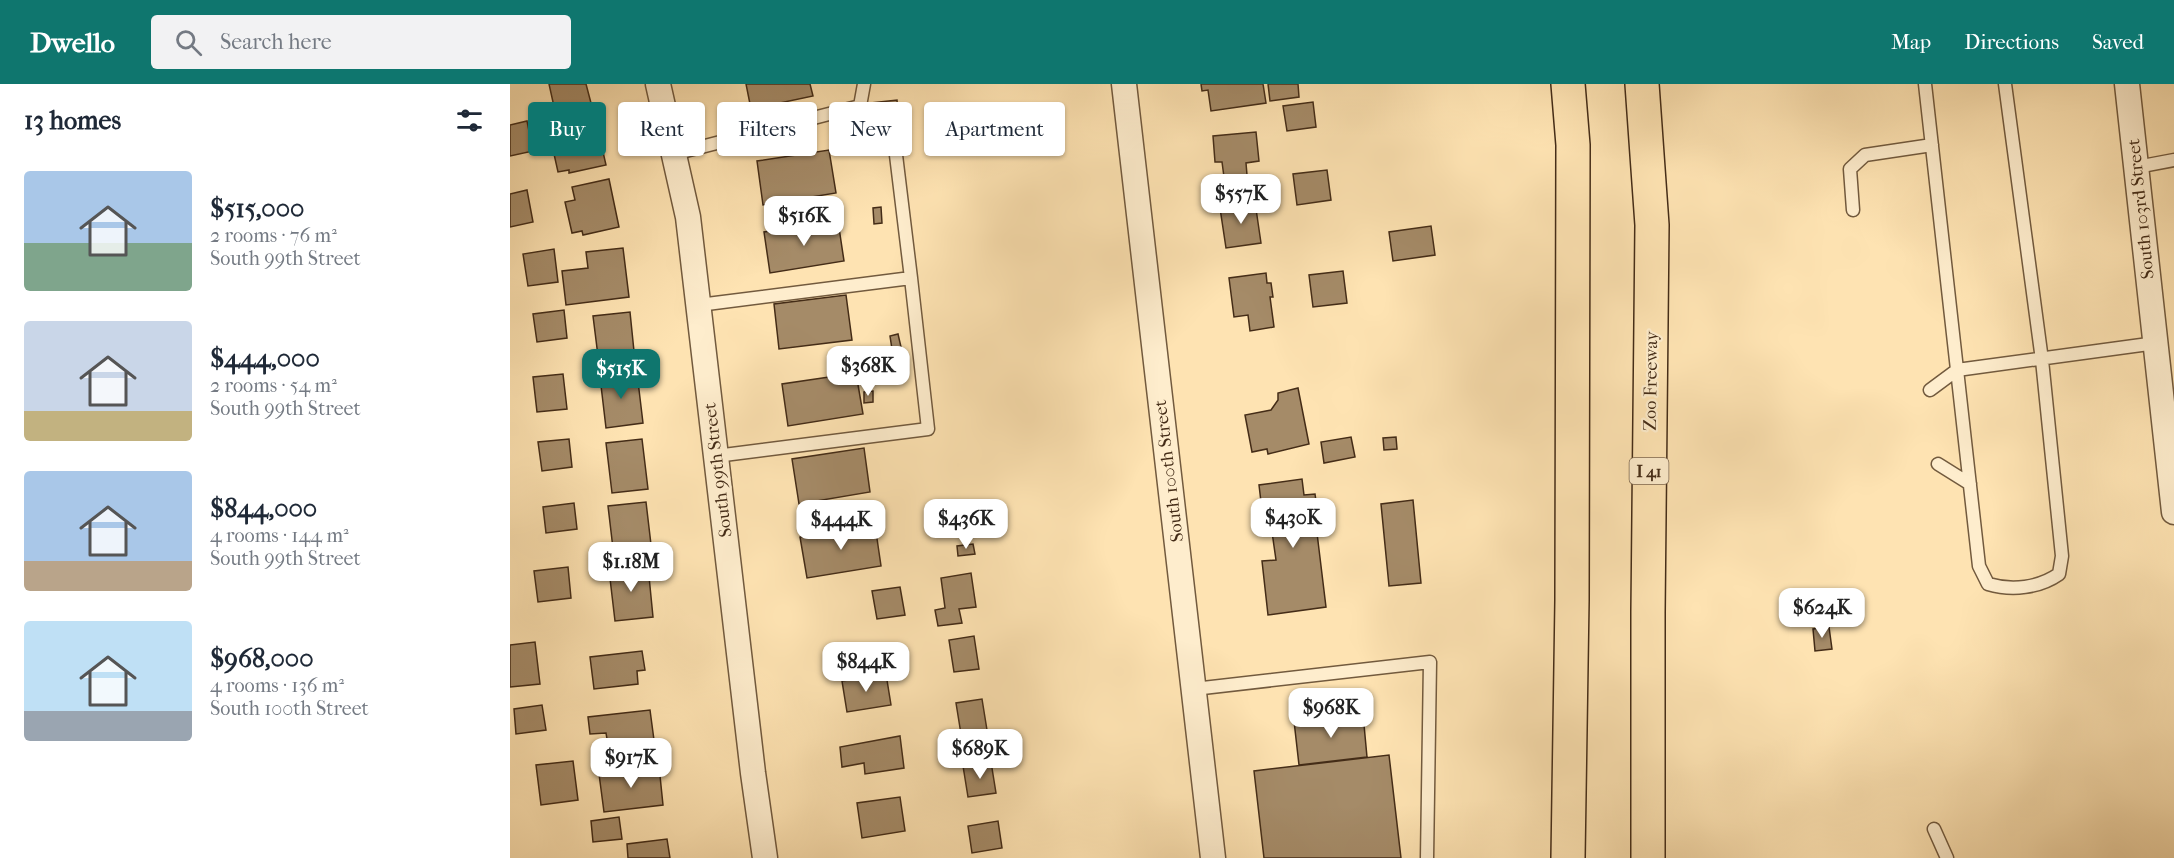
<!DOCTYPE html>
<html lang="en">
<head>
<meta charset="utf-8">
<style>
  :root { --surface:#fff; --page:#f2f2f3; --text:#1f2937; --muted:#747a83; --accent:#0f766e }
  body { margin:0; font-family:"IM FELL French Canon",serif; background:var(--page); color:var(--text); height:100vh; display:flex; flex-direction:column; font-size:22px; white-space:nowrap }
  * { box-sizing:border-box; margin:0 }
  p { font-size:20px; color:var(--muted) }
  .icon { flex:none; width:33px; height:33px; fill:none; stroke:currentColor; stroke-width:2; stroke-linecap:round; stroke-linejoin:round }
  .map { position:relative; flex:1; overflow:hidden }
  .details { display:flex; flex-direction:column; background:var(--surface); width:510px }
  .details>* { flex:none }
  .banner { position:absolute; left:18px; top:18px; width:570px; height:54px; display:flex; gap:12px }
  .price { position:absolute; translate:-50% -51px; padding:0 14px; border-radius:12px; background:#fff; color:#222; font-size:20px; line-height:39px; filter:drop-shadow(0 2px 3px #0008) }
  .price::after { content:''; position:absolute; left:50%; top:36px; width:18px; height:14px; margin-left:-9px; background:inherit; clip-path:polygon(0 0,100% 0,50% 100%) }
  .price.active { background:var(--accent); color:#fff }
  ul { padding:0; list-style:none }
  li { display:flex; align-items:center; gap:18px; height:150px; padding:0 24px }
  li span { display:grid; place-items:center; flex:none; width:168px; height:120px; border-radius:6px; color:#555 }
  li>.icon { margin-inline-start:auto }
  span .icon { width:72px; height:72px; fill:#fffc; stroke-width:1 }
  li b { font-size:26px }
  h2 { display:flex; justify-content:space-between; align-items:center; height:72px; padding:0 24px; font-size:26px }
  .tag { padding:0 21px; border-radius:6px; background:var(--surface); box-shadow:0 2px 4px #0004; font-size:21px; line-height:54px }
  .tag.active { background:var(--accent); color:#fff }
  header { display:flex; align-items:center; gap:36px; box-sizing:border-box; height:84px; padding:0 30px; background:var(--accent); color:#fff }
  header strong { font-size:28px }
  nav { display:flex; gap:33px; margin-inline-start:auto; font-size:21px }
  .search { width:420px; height:54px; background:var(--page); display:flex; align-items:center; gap:15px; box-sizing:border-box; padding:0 21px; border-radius:6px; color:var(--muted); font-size:22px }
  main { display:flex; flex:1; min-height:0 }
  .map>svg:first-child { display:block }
  .building { fill:#a58b68; stroke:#442c17; stroke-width:1.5 }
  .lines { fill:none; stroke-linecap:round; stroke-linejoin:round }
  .service-casing { stroke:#725a3e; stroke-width:15 }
  .minor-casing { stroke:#725a3e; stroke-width:27 }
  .motorway-casing { stroke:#442c17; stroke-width:36 }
  .service { stroke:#feedcd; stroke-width:12 }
  .minor { stroke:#feedcd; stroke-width:24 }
  .motorway { stroke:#fee3b2; stroke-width:33 }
  .labels { text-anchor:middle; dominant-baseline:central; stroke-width:4.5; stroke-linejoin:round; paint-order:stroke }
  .shield { fill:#feedcd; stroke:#7c664e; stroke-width:1.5 }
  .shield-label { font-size:16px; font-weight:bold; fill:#442c17 }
  .street-label { font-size:18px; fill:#442c17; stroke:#feedcd }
</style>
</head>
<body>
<header>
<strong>Dwello</strong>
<div class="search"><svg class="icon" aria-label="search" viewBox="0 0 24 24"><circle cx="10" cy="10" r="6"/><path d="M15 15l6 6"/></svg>Search here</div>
<nav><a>Map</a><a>Directions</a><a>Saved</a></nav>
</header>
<main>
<section class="details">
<h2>13 homes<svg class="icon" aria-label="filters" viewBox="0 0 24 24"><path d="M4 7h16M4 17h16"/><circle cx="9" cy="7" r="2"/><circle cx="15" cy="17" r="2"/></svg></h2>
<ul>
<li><span style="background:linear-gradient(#a9c7e8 60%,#7fa58c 0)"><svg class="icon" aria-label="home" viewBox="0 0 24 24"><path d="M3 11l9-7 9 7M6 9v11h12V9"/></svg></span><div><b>$515,000</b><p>2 rooms · 76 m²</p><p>South 99th Street</p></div></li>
<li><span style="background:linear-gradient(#c9d6e8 75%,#c2b280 0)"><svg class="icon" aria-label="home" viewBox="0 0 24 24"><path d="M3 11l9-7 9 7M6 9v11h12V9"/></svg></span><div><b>$444,000</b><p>2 rooms · 54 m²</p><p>South 99th Street</p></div></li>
<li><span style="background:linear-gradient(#a9c7e8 75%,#b9a48a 0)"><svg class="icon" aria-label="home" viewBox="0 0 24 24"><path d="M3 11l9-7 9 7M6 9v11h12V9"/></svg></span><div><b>$844,000</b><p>4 rooms · 144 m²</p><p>South 99th Street</p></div></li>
<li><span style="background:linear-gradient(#bfe0f5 75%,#9aa5b1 0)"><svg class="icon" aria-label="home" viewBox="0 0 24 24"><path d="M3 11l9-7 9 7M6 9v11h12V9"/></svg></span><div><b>$968,000</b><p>4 rooms · 136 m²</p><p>South 100th Street</p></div></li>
</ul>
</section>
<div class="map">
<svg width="1664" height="774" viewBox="0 0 1664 774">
  <rect width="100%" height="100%" fill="#fee3b2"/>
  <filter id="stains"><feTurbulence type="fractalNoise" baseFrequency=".00333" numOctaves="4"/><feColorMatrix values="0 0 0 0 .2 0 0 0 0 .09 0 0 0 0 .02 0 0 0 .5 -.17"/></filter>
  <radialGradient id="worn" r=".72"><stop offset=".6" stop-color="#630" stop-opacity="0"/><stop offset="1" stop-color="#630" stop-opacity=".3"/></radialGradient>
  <!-- building -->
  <path class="building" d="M39,0h37l5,19 -36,8z
    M236,0h64l3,12 -62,13z
    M691,0h62l3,19 -55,8 -3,-21 -6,1z
    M758,0h30l1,13 -29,4z
    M387,16l1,13 -25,3 -2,-13z
    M803,18l3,25 -29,4 -4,-25z
    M85,33l11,48 -37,8v-3l-11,2 -4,-18 10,-2 -6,-27z
    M17,37l6,30 -23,5v-31z
    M746,48l3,29 -13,2 1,12 -23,2 -2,-15h-7l-2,-26z
    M319,66l7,43 -73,12 -6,-44z
    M817,86l4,30 -34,5 -4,-31z
    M99,95l10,48 -36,8 -1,-4 -10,2 -7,-31 10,-2 -3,-13z
    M17,106l6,32 -23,5v-33z
    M745,118l6,41 -35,5 -6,-40z
    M371,123l1,16 -8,1 -1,-16z
    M328,137l6,40 -74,12 -6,-41z
    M921,142l4,29 -42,6 -4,-29z
    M113,164l6,49 -63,8 -4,-34 26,-3 -2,-16z
    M44,165l4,33 -30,4 -5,-32z
    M833,187l4,32 -34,4 -4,-32z
    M756,189l1,10h4l2,14h-3l4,30 -24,4 -2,-16 -14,2 -5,-39z
    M336,211l6,45 -73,9 -5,-45z
    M54,226l3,28 -30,4 -4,-28z
    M120,228l5,49 -36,3 -6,-48z
    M388,250l3,13 -9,2 -2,-13z
    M127,289l6,50 -37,5 -6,-51z
    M346,289l7,41 -75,12 -6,-42z
    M53,290l4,35 -30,3 -4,-35z
    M788,304l11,56 -41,10 -1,-5 -15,3 -7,-37 26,-5 7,-10v-7z
    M363,307v11l-9,1v-11z
    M841,353l4,20 -31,6 -3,-21z
    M886,353l1,12 -13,1 -1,-12z
    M59,355l3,28 -30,4 -4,-29z
    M132,355l6,50 -36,4 -6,-50z
    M354,364l6,44 -71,12 -7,-45z
    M792,395l2,16 11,-1 2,14 4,-1 3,25 -7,1 9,74 -58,8 -6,-54 14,-1 -6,-42 -7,1 -4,-34z
    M903,416l8,83 -32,3 -8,-82z
    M136,418l6,51 -38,4 -6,-51z
    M64,419l3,26 -31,4 -3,-26z
    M365,441l6,41 -74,12 -7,-41z
    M463,460l2,10 -17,2 -1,-10z
    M138,482l5,51 -38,4 -6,-51z
    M58,483l3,31 -33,4 -4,-31z
    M461,489l5,34 -17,2 3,14 -24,3 -3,-16 10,-2 -4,-30z
    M390,503l5,28 -28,4 -5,-28z
    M1319,543l3,22 -17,2 -2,-22z
    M464,552l5,33 -25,3 -5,-32z
    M25,558l5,42 -30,3v-42z
    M132,567l3,19 -8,1 1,13 -44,5 -4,-32z
    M376,590l5,31 -44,7 -5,-31z
    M472,615l5,31 -26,4 -5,-31z
    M32,621l4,25 -30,4 -2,-25z
    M140,626l4,30 -46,5 -2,-12 -16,1 -2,-17z
    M853,630l4,43 -68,8 -5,-44z
    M390,652l4,32 -39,6 -1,-11 -22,4 -2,-20z
    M879,671l12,103h-137l-10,-87z
    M63,677l5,39 -37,5 -5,-40z
    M481,678l5,31 -28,4 -5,-31z
    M149,682l4,39 -59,7 -5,-38z
    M390,713l5,34 -43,7 -5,-35z
    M109,733l3,22 -29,3 -2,-21z
    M488,737l4,27 -30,5 -4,-27z
    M157,755l3,19h-42l-1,-14z"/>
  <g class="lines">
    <defs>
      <path id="service" d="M1415,0l54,482 9,18c24,7 51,4 71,-10l3,-18 -20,-196 -37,-276
        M164,70l186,-48 4,-22
        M1627,83l37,-7
        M1343,126l-3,-41 15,-14 67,-10
        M189,221l212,-27 -15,-123
        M1420,306l27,-20 199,-27
        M206,372l212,-27 -17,-151
        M1428,380l32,20
        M684,605l236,-27 -3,196
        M1424,745l13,29"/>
      <path id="minor" d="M148,0l30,133 65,556 12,85
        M614,0l89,774
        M1617,0l47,428"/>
      <path id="motorway" d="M1058,0l5,61 -1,455 -4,258
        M1132,0l10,141 -4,387v246"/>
    </defs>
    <!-- service casing -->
    <use href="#service" class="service-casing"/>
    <!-- minor casing -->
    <use href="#minor" class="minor-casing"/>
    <!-- motorway casing -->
    <use href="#motorway" class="motorway-casing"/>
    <!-- service -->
    <use href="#service" class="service"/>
    <!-- minor -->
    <use href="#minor" class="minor"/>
    <!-- motorway -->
    <use href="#motorway" class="motorway"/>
  </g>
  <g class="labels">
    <!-- shield labels -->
    <rect class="shield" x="1119.5" y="374" width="39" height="26" rx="4.5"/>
    <g class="shield-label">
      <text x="1139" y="387">I 41</text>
    </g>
    <!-- street labels -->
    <g class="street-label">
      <text transform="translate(1631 125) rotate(-96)">South 103rd Street</text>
      <text transform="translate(1141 297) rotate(-89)">Zoo Freeway</text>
      <text transform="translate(208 386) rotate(-97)">South 99th Street</text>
      <text transform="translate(659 387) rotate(-97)">South 100th Street</text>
    </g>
  </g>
  <rect width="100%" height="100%" filter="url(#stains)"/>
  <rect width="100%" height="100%" fill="url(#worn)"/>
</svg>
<b class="price" style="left:731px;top:141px">$557K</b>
<b class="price" style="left:294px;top:163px">$516K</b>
<b class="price" style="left:358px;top:313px">$368K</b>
<b class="price active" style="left:111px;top:316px">$515K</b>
<b class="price" style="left:783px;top:465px">$430K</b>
<b class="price" style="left:456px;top:466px">$436K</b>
<b class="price" style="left:331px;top:467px">$444K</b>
<b class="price" style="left:121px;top:509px">$1.18M</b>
<b class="price" style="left:1312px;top:555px">$624K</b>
<b class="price" style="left:356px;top:609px">$844K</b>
<b class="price" style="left:821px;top:655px">$968K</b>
<b class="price" style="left:470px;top:696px">$689K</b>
<b class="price" style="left:121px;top:705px">$917K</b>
<div class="banner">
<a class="tag active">Buy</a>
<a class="tag">Rent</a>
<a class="tag">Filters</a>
<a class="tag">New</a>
<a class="tag">Apartment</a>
</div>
</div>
</main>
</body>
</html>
